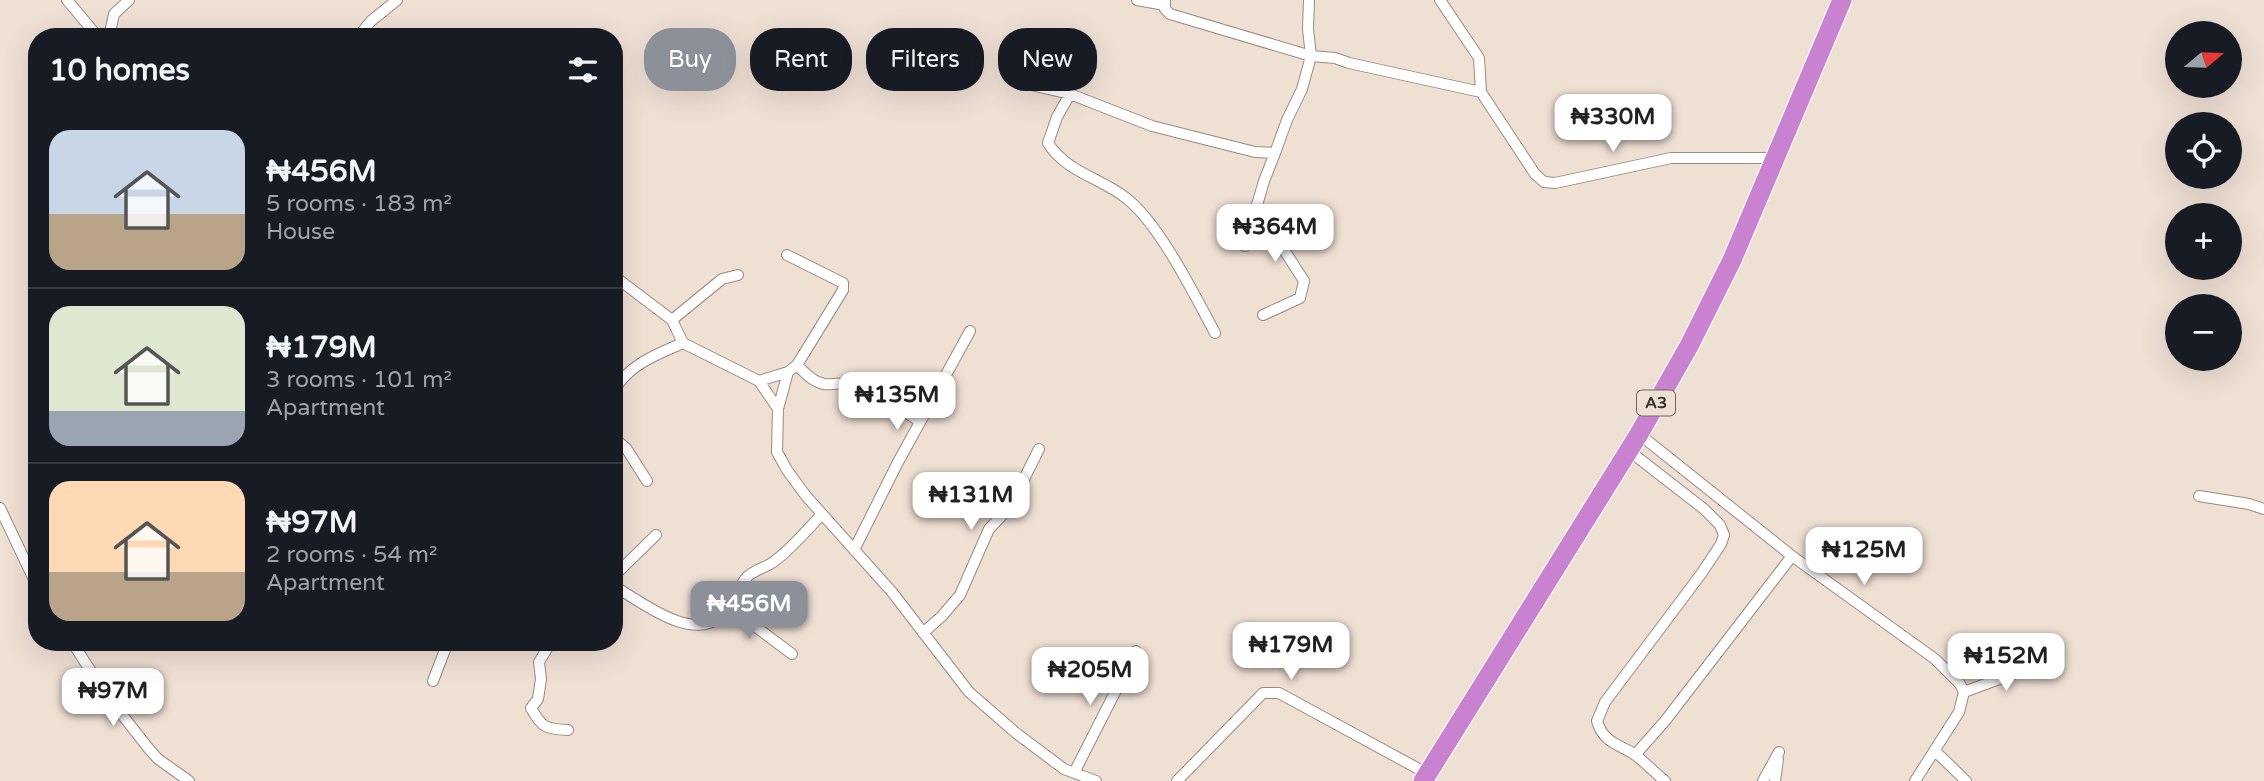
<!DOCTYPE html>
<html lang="en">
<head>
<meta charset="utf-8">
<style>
  :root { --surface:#171b24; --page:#242831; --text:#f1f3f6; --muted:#9ea1a6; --line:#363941; --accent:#8c9099 }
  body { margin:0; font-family:"Varela Round",sans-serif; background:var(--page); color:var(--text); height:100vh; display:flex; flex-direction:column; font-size:26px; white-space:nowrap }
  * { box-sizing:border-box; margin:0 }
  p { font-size:23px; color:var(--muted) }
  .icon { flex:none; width:38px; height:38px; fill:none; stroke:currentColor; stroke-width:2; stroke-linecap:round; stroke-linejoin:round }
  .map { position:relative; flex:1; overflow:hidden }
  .panel { position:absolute; left:28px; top:28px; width:595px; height:623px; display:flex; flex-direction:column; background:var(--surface); border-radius:28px; box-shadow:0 7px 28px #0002 }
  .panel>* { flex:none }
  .hud { position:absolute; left:644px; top:28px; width:665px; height:63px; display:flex; gap:14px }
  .needle { width:46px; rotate:71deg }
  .fabs { position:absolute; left:2165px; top:21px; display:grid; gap:14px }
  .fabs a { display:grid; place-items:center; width:77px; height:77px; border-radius:50%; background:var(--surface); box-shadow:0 7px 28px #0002; font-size:35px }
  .price { position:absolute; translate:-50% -60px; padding:0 16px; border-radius:14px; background:#fff; color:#222; font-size:23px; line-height:46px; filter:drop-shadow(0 2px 4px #0008) }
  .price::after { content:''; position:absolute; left:50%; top:42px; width:21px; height:16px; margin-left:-10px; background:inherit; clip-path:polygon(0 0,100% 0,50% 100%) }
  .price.active { background:var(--accent); color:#fff }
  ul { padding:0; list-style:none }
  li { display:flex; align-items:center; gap:21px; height:175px; padding:0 21px }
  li+li { border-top:2px solid var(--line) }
  li span { display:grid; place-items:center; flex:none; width:196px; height:140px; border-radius:21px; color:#555 }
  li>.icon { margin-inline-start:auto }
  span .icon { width:84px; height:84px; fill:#fffc; stroke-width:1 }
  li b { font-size:30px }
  h2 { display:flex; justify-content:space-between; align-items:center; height:84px; padding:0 21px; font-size:30px }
  .tag { padding:0 24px; border-radius:28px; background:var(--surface); box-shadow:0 7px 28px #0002; font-size:24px; line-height:63px }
  .tag.active { background:var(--accent); color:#fff }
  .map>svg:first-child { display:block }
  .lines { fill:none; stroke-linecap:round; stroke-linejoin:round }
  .street-casing { stroke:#9a8b81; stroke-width:12 }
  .highway-casing { stroke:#fff; stroke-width:21 }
  .street { stroke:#fff; stroke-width:10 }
  .highway { stroke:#c982cf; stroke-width:19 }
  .labels { text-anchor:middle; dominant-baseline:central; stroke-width:5; stroke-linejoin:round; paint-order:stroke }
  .shield { fill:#efe0d4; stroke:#6e665f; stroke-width:2 }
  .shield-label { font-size:16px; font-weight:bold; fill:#37312d }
</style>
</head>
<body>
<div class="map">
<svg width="2264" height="781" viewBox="0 0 2264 781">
  <rect width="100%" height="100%" fill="#efe0d4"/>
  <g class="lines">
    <defs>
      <path id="street" d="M67,0l31,37
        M1137,0l28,5
        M1165,0v9l5,5 141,42 -3,-27 1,-29
        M1440,0l39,58 2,34 54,82 9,8 11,1 116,-25h105
        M109,37l5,-23 15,-14
        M358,37l13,-16 26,-21
        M1031,85l39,9 82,32 103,26 20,1 12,-33 15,-31 9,-33 24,2 14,5 132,29
        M1070,94l-13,23 -9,26c18,29 53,35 78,55 33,25 69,98 89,135
        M1256,206l48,75 -4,17 -37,17
        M1245,246l19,-65 11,-28
        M787,255l56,28v7l-46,75 -9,7 -10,37 -1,43 10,18 19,26 86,96 77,100 47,41 48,36 32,12
        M738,275l-16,4 -50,41 11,23 76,38 29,-9
        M614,276l58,44
        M797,365c8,8 16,17 27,19 6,1 11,-1 17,0 21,4 62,25 79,38
        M759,381l19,28
        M614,391c14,-26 43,-37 69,-48
        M1639,434l153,122 143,103 25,25 4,8 -5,20 -44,69
        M614,438l12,10 21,33
        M1628,450l76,59 16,16 4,10 -3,9 -20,30 -96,128 -8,19c6,21 21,23 37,33 11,8 21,19 31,27
        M2199,496l50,8 15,5
        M0,508l37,78
        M854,550l43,-86 73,-133
        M614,576l42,-41
        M614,586c26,15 78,57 107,30 4,-3 9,-7 12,-11 6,-10 6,-21 15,-29 8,-7 20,-9 28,-16 17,-13 31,-30 46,-46
        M733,604l11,14 48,36
        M923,633l19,-17 18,-21 29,-66 21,-22 29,-58
        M72,642l33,51 44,56 9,10 31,22
        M551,642l-12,20 2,17 -3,20 -7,9c11,20 15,21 37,22
        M433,681l15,-39
        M1964,692l73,-27
        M1935,751l31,30
        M1635,755l30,-34 127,-165
        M1076,773l1,-6 59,-116
        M1177,781l86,-88h16l149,81
        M1763,781l16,-29
        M1775,781l3,-22"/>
      <path id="highway" d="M1423,781l216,-347 50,-88 43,-86 110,-260"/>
    </defs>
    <!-- street casing -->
    <use href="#street" class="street-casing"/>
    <!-- highway casing -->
    <use href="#highway" class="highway-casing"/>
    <!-- street -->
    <use href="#street" class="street"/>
    <!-- highway -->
    <use href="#highway" class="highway"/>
  </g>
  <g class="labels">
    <!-- shield labels -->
    <rect class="shield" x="1637" y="390.5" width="38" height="25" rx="5"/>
    <g class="shield-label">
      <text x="1656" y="403">A3</text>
    </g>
  </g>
</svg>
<div class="fabs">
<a><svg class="needle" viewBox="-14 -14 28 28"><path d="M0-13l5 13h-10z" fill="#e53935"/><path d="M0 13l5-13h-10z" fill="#9ea1a6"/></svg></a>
<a><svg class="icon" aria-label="locate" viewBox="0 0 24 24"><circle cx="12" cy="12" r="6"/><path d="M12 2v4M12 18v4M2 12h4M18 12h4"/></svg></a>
<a>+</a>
<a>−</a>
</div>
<b class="price" style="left:1613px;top:154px">₦330M</b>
<b class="price" style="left:1275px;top:264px">₦364M</b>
<b class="price" style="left:897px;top:432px">₦135M</b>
<b class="price" style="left:971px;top:532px">₦131M</b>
<b class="price" style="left:1864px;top:587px">₦125M</b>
<b class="price active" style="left:749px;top:641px">₦456M</b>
<b class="price" style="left:1291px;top:682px">₦179M</b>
<b class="price" style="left:2006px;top:693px">₦152M</b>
<b class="price" style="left:1090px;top:707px">₦205M</b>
<b class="price" style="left:113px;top:728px">₦97M</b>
<div class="hud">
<a class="tag active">Buy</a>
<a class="tag">Rent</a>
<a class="tag">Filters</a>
<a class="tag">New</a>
</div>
<section class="panel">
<h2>10 homes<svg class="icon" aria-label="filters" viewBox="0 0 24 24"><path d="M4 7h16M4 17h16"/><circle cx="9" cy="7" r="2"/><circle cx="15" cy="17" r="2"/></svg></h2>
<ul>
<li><span style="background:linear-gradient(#c9d6e8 60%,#b9a48a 0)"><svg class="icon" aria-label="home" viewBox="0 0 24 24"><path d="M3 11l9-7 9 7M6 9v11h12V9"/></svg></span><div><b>₦456M</b><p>5 rooms · 183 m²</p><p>House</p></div></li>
<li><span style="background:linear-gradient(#dfe7d0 75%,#9aa5b1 0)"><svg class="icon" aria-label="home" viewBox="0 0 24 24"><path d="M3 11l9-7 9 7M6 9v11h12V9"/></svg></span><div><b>₦179M</b><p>3 rooms · 101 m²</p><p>Apartment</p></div></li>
<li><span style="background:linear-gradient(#ffd9b3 65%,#b9a48a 0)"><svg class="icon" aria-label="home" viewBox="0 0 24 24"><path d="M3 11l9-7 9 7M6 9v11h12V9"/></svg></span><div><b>₦97M</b><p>2 rooms · 54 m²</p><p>Apartment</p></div></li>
</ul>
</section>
</div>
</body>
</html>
